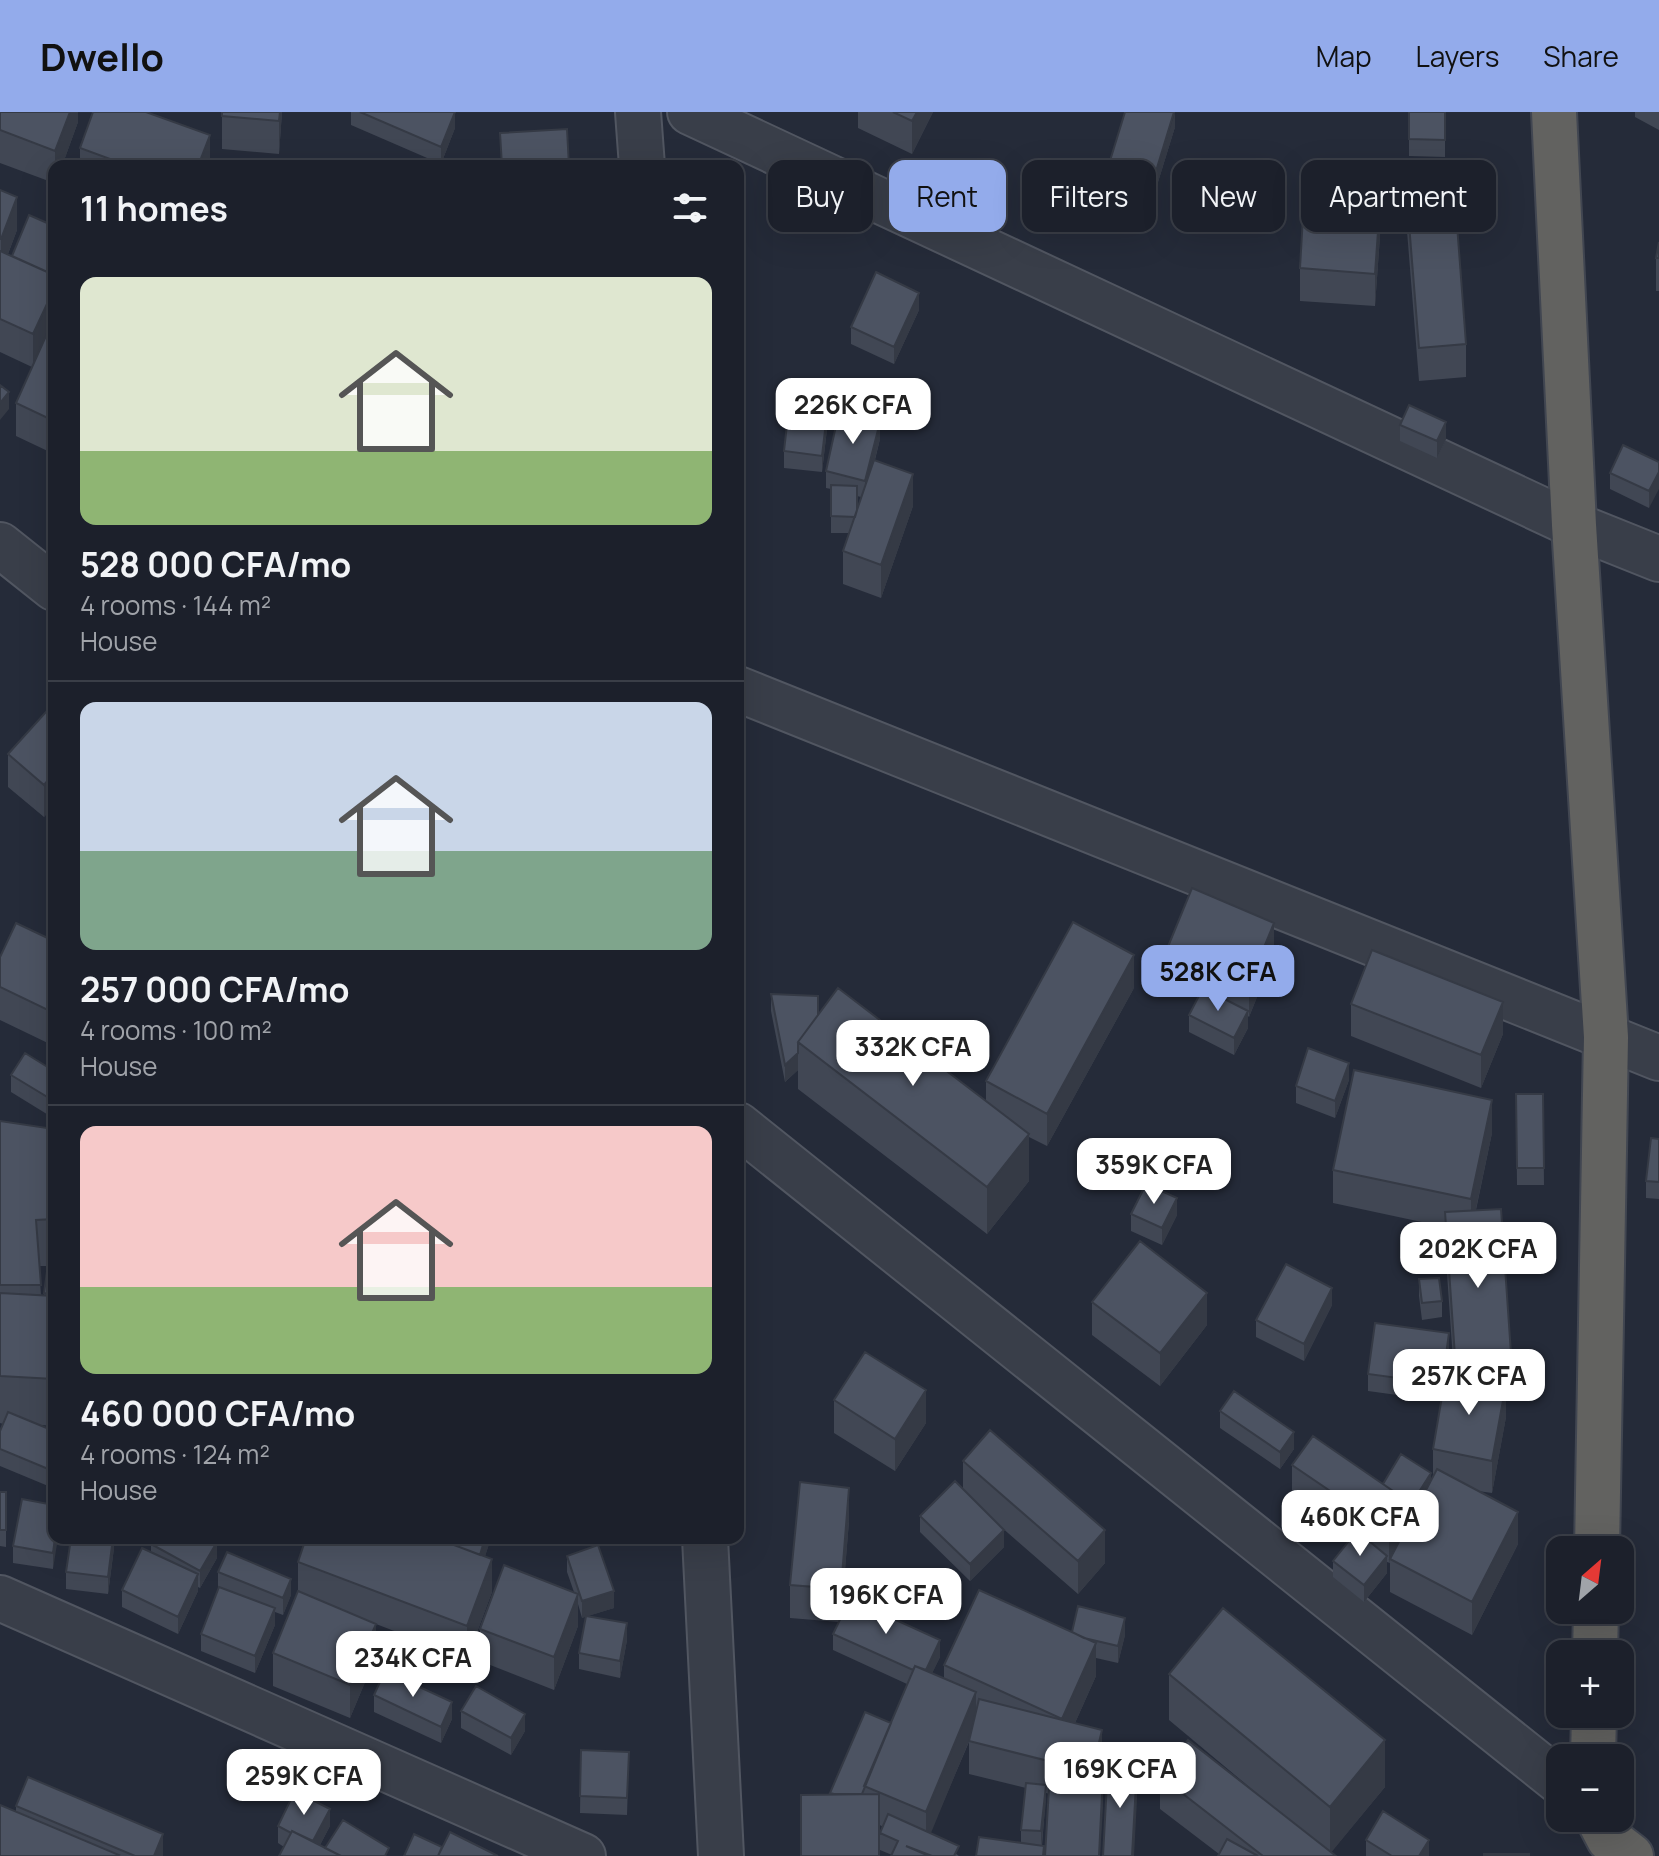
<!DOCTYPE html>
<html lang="en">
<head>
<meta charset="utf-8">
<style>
  :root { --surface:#1c202b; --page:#292d37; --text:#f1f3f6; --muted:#a0a3a9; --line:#3a3e47; --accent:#93abeb }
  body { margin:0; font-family:Manrope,sans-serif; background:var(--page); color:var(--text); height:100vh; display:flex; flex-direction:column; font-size:30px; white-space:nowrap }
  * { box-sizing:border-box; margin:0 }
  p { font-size:26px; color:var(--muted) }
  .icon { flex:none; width:44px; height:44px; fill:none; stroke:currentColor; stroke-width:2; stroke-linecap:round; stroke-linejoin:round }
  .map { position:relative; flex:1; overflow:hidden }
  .side { position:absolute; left:48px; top:48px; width:696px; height:1384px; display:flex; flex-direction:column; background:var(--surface); border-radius:16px; box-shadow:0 8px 32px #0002,0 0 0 2px var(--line) }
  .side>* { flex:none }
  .banner { position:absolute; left:768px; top:48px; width:760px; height:72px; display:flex; gap:16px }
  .needle { width:52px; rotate:28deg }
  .tools { position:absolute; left:1546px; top:1424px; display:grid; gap:16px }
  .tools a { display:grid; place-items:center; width:88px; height:88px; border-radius:16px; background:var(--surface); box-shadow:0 8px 32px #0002,0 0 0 2px var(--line); font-size:40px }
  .price { position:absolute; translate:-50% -68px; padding:0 18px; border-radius:16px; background:#fff; color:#222; font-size:26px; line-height:52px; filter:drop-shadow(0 2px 4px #0008) }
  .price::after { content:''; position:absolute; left:50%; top:48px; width:24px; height:18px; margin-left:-12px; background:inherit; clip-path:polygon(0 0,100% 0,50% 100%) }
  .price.current { background:var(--accent); color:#111 }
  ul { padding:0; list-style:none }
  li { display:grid; align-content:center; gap:16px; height:424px; padding:0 32px }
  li+li { border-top:2px solid var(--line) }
  li span { display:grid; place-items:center; height:248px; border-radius:16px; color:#555 }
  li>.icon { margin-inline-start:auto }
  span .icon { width:144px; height:144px; fill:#fffc; stroke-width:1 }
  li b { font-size:34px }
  h2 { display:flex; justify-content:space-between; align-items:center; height:96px; padding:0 32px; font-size:34px }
  .tag { padding:0 28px; border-radius:16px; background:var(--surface); box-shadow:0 8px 32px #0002,0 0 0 2px var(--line); font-size:28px; line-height:72px }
  .tag.current { background:var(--accent); color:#111 }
  header { display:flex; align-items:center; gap:48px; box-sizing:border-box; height:112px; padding:0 40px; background:var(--accent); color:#111 }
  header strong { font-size:38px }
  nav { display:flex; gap:44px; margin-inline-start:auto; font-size:28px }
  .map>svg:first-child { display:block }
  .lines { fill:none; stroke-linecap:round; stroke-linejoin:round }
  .minor-casing { stroke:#515661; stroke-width:48 }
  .trunk-casing { stroke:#414651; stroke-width:48 }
  .minor { stroke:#393e49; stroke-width:44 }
  .trunk { stroke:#626260; stroke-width:44 }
  .wall { fill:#414754; fill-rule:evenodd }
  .shaded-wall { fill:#353a45 }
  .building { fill:#4c5362; stroke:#353a45; stroke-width:2 }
</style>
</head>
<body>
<header>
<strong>Dwello</strong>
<nav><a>Map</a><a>Layers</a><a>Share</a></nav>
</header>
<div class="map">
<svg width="1659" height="1744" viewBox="0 0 1659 1744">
  <rect width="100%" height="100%" fill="#252b39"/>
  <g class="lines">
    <defs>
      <path id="minor" d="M638,0l4,54
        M690,0l884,413 85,34
        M0,433l54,43
        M738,577l921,369
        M738,1013l822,657
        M705,1426l16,318
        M0,1486l583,258"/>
      <path id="trunk" d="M1554,0l20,413 32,512 -9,513
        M1595,1542l1,-44
        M1593,1646l1,-44
        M1598,1706l11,21 22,17"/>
    </defs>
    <!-- minor casing -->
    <use href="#minor" class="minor-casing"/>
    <!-- trunk casing -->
    <use href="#trunk" class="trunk-casing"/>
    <!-- minor -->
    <use href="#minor" class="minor"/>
    <!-- trunk -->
    <use href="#trunk" class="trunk"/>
  </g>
  <!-- wall -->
  <path class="wall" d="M0,0h78v10l-16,44h-8v17l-54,-20z
    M222,0h60l-3,42 -57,-5z
    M351,0h104v16l-14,36 -90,-39z
    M858,0h75l-21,42 -54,-26z
    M1409,0h36v45l-36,-1z
    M1635,0h24v18l-24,-13z
    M1175,15l-25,81 -45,-14v-17z
    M80,36l130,18h-130z
    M1405,62l61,170v33l-47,4 -14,-175z
    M0,78l17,40 -9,24 4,2 42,-30v228l-38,-18v-33l16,-36 -32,-15z
    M1380,124l-5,70 -75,-5v-33z
    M1659,130v49h-3v-33z
    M919,198l-25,54 -43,-20v-17z
    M1400,313l46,14 -9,19 -37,-17z
    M827,317l-5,43 -38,-4v-17z
    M880,327l-5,21 38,46 -32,92 -38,-14v-33l6,-18h-18v-44l-5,-1v-17zM857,384l4,1 -4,12z
    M1659,350l-10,46 -39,-19v-16z
    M54,591v102l-10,12 -36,-30v-33z
    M54,829v105l-54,-26v-63z
    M1167,837l107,6 -25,62 -1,-1v12l-14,27 -45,-23v-17l10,-19 -32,-14z
    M1134,876l-87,158 -18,-9v44l-42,53 -189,-145v-19l-13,12 -14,-71v-17l47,20 168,88v-21z
    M1351,892l152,30 -22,54 -130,-52z
    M54,959v355l-13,-1 13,6 -1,57 -53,-22v-35l3,-7 -3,-1v-302l50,7v-12l-39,-24v-17zM39,1154h9l-4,29h-3z
    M1349,968l-14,38 -39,-15v-17z
    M1516,982h27l1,91h-27z
    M1492,1021l-16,77 36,158v33h-6v16l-14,76 -14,-2 40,53 -46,91 -82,-43v-29l-3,-1v11l-23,29 -31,-25v-16l18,-23 -59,-40v-33l91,19 48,-4 2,-4v-27l8,-48 -73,-10v-17l81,-24 -4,28 9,-4 -9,-129v-18l-112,-24v-33z
    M1659,1027v60l-13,-1v-17z
    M1131,1102l46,1 -15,30 -31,-14z
    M1419,1167l23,22v16l-20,3 -3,-24z
    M1092,1190l115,23 -47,61 -68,-51z
    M1332,1193l-28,56 -48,-24v-17z
    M834,1288l92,23 -31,48 -61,-38z
    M1220,1299l74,38 -14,20 -60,-41z
    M963,1349l142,102 -27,31 -78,-68 4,21 -34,34 -50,-49v-16l43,-27z
    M0,1380h6v55l-6,-1z
    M54,1393l-1,64 -40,-6v-17z
    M849,1409l-8,96 99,40 -8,16 12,5v-13l128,-33 53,3 -7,28 -22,-5v18l-21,47 27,39 -3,12 4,33 -57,-14 -4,53 2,10 -23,-13v-13l5,-42 -57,-14v-32l-39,91 29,23 -67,-1 -12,-5v-17l3,-6 -53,-33v-1l61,-70 16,-39 -74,-34v-16l6,-12 -49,-4v-33z
    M114,1426v10l-6,46 -42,-5v-17z
    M491,1426l-6,18 7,36 -25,67 -91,-35v32l-26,62 -77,-32v-33l25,-60v-31z
    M151,1432l66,14 -17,30 -2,-1v4l-20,43 -56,-27v-17l29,-38z
    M567,1444l47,52 -27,8 40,24 -7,38 -41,-9v-16l7,-37 -4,2 -4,-14v22l-24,64 -74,-29v-32l94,-37 -7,-20z
    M218,1460l73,23 -8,20 -8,-3v13l-20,48 -54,-22v-17l17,-45z
    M1169,1562l216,113 -54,65 5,4h-118l1,-2 -59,-45v-33l106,25 -97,-81z
    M374,1583l78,24 -11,24 -67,-31z
    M461,1599l64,20 -14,24 -50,-27z
    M581,1638l48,2 -2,63 -47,-2z
    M16,1694l147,50h-163l16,-44z
    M278,1714h52l-10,19 5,3 64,8 -105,-9 -6,-4z
    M1366,1728l63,16h-63z"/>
  <!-- shaded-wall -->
  <path class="shaded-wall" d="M70,0h8v10l-16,44h-7v-15z
    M280,0h2l-3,42v-33z
    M455,0v16l-14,36v-17z
    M917,0h16l-21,42v-33z
    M1175,0v15l-25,81v-17z
    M210,23v31h-12z
    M17,85v33l-16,42v-33z
    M1380,91v33l-5,70v-32z
    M54,177v33l-21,45v-33z
    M919,181v17l-25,54v-17z
    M9,280v17l-9,11v-17z
    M827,301v16l-5,43v-16z
    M880,310v17l-15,59v-17z
    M1446,310v17l-9,19v-17z
    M1659,360v17l-10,19v-17z
    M913,362v32l-32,92v-33z
    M54,661v32l-10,12v-32z
    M1274,811v32l-25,62v-33z
    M1134,843v33l-87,158v-32z
    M1503,890v32l-22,54v-33z
    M1248,899v17l-14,27v-17z
    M798,941v17l-13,12v-17z
    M1349,951v17l-14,38v-17z
    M1492,988v33l-21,99v-33z
    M1029,1022v47l-42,53v-47z
    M1177,1086v17l-15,30v-17z
    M1332,1176v17l-28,56v-17z
    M1207,1181v32l-47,61v-33z
    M1449,1221v17l-7,51v-17z
    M1506,1272v33l-14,76v-32z
    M926,1278v33l-31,48v-32z
    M1294,1320v17l-14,20v-17z
    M1431,1361v17l-21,33v-17z
    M849,1376v33l-8,101v-33z
    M1409,1390v32l-19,25 -1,5v-33z
    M1518,1400v32l-46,91v-33z
    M1004,1418v17l-34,34v-17z
    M1105,1418v33l-27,31v-33z
    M55,1426h3l-5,31v-16z
    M113,1426l1,10 -6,46v-17z
    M485,1426h6l-12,37v-17z
    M217,1430v16l-17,30v-17z
    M1387,1444v17l-23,29v-17z
    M492,1447v33l-25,67v-33z
    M198,1462v17l-20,43v-17z
    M291,1467v16l-8,20v-17z
    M614,1479v17l-32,10v-17z
    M578,1482v32l-24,64v-33z
    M275,1496v17l-20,48v-17z
    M1125,1506v17l-7,28v-17z
    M627,1511v17l-7,38v-17z
    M376,1512v32l-26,62v-33z
    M940,1528v17l-17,35v-17z
    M1096,1531v33l-34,76v-33z
    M976,1580v32l-50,121v-33z
    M452,1590v17l-11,24v-16z
    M525,1602v17l-14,24v-17z
    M1102,1618v32l-10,43v-33z
    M1385,1628v47l-55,67v-47z
    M1137,1654v33l-3,57h-2z
    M1103,1662v33l-3,49h-1z
    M1046,1673v17l-5,46v-17z
    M330,1697v17l-16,30 -3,-12z
    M163,1722v22h-9z
    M1429,1728v16h-10z"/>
  <!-- building -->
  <path class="building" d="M0,0h70l-15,39 -55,-21z
    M93,0h53l64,23 -12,31h-69l-49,-18z
    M222,0h58l-1,9 -57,-5z
    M360,0h95l-14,35z
    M893,0h24l-5,9z
    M1125,0h49l-24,79 -45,-14z
    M1409,0h36v28l-36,-1z
    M567,17l2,37h-67l-2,-33z
    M220,47l64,2v5h-64z
    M1453,59l13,173 -47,4 -14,-174z
    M0,78l17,7 -16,42h-1z
    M1304,86l76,5 -5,71 -75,-6z
    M29,103l25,11v49l-42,-19z
    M1659,130v16h-3z
    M0,139l54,24v14l-21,45 -33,-15z
    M876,160l43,21 -25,54 -43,-20z
    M54,206v103l-38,-18z
    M0,273l9,7 -9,11z
    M1409,293l37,17 -9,19 -37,-16z
    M789,295l38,6 -5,43 -38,-5z
    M839,300l41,10 -15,59 -39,-10z
    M1623,333l36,17v10l-10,19 -39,-18z
    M874,348l39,14 -32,91 -38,-14z
    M831,373l26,1v24l-2,7 -24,-1z
    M54,591v70l-10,12 -36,-31z
    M1192,776l82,35 -25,61 -82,-35z
    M1073,810l61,33 -87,159 -61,-33z
    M16,811l38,18v72l-54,-26v-30z
    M1372,838l131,52 -22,53 -130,-51z
    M838,876l191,146 -42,53 -189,-145z
    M1203,876l45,23 -14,27 -45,-23z
    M771,882l47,2v19l-20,27v11l-13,12z
    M1308,936l41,15 -14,38 -39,-15z
    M25,941l29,18v30l-43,-26z
    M1354,958l138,30 -21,99 -138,-29z
    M1516,982h27l1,74h-27z
    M50,999h4v18l-3,-1z
    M0,1009l54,8v90l-18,1 5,65h-41z
    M1651,1026l8,1v43l-13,-1z
    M1146,1072l31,14 -15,30 -31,-14z
    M1501,1097l11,159 -56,3 -11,-159z
    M1140,1129l67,52 -47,60 -68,-51z
    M50,1138l4,1v43l-10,-1z
    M1286,1152l46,24 -28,56 -48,-24z
    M1439,1166l3,23 -20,2 -3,-24z
    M0,1181l54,3v83l-54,-3z
    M1375,1211l74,10 -7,51 -74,-10z
    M865,1240l61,38 -31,49 -61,-39z
    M1446,1261l60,11 -14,77 -59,-12z
    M1234,1279l60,41 -14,20 -60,-41z
    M8,1300l46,19 -1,40 -53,-22v-18z
    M990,1318l115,100 -27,31 -115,-100z
    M1313,1324l96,66 -20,29 -97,-66z
    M1401,1342l30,19 -21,33 -1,-4 -26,-18z
    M1437,1357l81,43 -46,90 -82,-43z
    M955,1369l49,49 -34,34 -50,-48z
    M800,1370l49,6 -8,101 -51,-4z
    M0,1380h6v38h-6z
    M22,1387l32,6 1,33 -2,15 -40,-7z
    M1357,1419l30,25 -23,29 -31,-24z
    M71,1426h42l-5,39 -42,-5z
    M154,1426h57l6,4 -17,29 -49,-27z
    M306,1426h129l57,21 -25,67 -169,-64z
    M436,1426h49l-5,17z
    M598,1433l16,46 -32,10 -15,-45z
    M142,1436l56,26 -20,43 -56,-27z
    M227,1440l64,27 -8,19 -65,-26z
    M504,1453l74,29 -24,63 -74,-28z
    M219,1475l56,21 -20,48 -54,-22z
    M979,1478l117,53 -34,76 -118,-54z
    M298,1479l78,33 -26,61 -77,-32z
    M850,1487l90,41 -14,30 -11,-4 -2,4 -80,-36z
    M1078,1494l47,12 -7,28 -34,-8 -12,-6z
    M1223,1496l162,132 -55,67 -161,-133z
    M586,1504l41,7 -7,38 -41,-8z
    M915,1554l61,26 -50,120 -62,-26z
    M385,1559l67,31 -11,25 -67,-32z
    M476,1574l49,28 -14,24 -50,-27z
    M979,1587l123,31 -10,42 -123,-31z
    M865,1600l26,11 -29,71h-28l-4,-1z
    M1188,1628l148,116h-73l-103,-80z
    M581,1638l48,2 -2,46 -47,-2z
    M1108,1652l29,2 -5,90h-29z
    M1050,1659l53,3 -4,82h-54z
    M28,1665l135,57 -9,22h-19l-119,-50z
    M1026,1671l20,2 -5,46 -20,-1z
    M295,1679l35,18 -17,32 -21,-10 -1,2 -13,-7z
    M879,1682v62h-78v-61z
    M0,1693l119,50 -1,1h-118z
    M1383,1699l46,29 -10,16h-27l-26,-16z
    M888,1702l71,32 -5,10h-22l-26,-10 23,10h-38l7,-15 -18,-8z
    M343,1708l46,28 -4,8h-44l-16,-8z
    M292,1719l49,25h-62z
    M450,1720l48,24h-60z
    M414,1722l28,13 -4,9h-34z
    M979,1725l65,9 -1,10h-67z
    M1227,1727l31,17h-40z
    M1484,1742h45v2h-45z"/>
</svg>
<div class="tools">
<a><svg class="needle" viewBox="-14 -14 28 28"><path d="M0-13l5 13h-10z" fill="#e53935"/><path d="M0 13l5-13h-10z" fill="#a0a3a9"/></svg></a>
<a>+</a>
<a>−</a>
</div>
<b class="price" style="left:853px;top:334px">226K CFA</b>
<b class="price current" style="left:1218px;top:901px">528K CFA</b>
<b class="price" style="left:913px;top:976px">332K CFA</b>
<b class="price" style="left:1154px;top:1094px">359K CFA</b>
<b class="price" style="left:1478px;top:1178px">202K CFA</b>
<b class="price" style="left:1469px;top:1305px">257K CFA</b>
<b class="price" style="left:1360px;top:1446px">460K CFA</b>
<b class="price" style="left:886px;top:1524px">196K CFA</b>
<b class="price" style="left:413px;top:1587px">234K CFA</b>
<b class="price" style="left:1120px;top:1698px">169K CFA</b>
<b class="price" style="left:304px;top:1705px">259K CFA</b>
<div class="banner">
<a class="tag">Buy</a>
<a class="tag current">Rent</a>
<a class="tag">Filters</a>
<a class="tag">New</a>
<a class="tag">Apartment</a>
</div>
<section class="side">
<h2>11 homes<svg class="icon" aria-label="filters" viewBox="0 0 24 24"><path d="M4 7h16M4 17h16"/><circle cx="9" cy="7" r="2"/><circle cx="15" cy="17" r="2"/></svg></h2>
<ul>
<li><span style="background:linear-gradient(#dfe7d0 70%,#8fb573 0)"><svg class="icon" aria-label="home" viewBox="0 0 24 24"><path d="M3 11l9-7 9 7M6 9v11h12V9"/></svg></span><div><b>528 000 CFA/mo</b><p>4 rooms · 144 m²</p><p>House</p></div></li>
<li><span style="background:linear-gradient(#c9d6e8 60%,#7fa58c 0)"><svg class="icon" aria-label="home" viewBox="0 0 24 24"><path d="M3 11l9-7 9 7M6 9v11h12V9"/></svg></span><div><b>257 000 CFA/mo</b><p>4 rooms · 100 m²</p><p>House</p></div></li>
<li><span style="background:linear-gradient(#f6c9c9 65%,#8fb573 0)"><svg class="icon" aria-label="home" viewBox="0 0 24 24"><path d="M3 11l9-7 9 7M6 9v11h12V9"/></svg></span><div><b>460 000 CFA/mo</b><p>4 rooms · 124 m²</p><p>House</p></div></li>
</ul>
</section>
</div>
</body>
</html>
